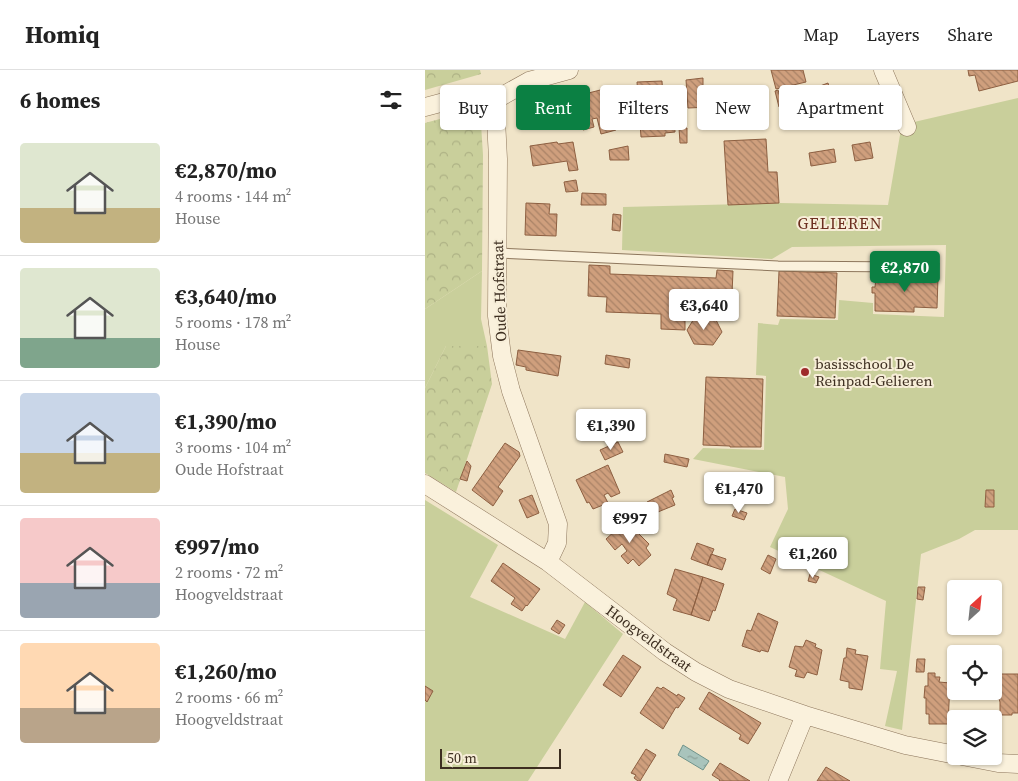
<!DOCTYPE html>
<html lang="en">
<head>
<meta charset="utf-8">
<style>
  :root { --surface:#fff; --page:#f6f6f6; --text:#222; --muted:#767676; --line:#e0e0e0; --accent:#0b8043 }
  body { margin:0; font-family:"Source Serif 4",serif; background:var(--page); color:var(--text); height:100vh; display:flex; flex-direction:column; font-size:19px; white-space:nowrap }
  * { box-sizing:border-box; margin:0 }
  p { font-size:16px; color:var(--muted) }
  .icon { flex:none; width:28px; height:28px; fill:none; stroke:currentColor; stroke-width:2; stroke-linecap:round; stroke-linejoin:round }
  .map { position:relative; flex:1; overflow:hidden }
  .details { display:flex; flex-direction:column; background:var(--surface); width:425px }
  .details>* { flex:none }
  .guide { position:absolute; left:15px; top:15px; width:475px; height:45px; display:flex; gap:10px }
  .needle { width:32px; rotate:27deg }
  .fabs { position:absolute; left:522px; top:510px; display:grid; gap:10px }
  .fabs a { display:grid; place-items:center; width:55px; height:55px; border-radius:5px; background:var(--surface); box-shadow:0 1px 4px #0004; font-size:25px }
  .scale { position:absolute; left:15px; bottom:12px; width:121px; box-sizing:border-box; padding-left:5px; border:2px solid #3d2e20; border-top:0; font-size:14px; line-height:18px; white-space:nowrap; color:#3d2e20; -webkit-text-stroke:4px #f7eed8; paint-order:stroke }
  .price { position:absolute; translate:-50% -42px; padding:0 11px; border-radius:5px; background:#fff; color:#222; font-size:16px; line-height:32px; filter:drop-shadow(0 1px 2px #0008) }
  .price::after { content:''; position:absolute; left:50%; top:30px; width:15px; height:11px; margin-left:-8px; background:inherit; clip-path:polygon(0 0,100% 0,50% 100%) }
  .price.active { background:var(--accent); color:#fff }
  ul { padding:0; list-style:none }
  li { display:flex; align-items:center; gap:15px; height:125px; padding:0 20px }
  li+li { border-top:1px solid var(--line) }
  li span { display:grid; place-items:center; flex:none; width:140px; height:100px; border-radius:5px; color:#555 }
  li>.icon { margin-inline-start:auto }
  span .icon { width:60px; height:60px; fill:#fffc; stroke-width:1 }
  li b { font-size:21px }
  h2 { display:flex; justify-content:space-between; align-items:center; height:60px; padding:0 20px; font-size:21px }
  .tag { padding:0 18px; border-radius:5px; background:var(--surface); box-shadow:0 1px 4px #0004; font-size:18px; line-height:45px }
  .tag.active { background:var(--accent); color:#fff }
  header { display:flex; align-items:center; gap:30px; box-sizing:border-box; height:70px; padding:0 25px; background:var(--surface); border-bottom:1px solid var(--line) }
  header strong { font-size:24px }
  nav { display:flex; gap:28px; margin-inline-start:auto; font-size:18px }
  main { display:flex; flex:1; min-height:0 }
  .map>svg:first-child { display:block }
  .green { fill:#c9cf9b }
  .forest { fill:url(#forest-crowns) }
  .water { fill:url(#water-ripples); stroke:#6f938a }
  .building { fill:url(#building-back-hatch); stroke:#8d5f41 }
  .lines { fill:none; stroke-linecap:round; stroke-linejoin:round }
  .lane-casing { stroke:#8d765c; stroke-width:11 }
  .street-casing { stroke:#8d765c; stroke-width:19 }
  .lane { stroke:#faf1dc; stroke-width:9 }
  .street { stroke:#faf1dc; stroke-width:18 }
  .poi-dot { fill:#9e2a2b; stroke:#f7eed8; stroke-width:2 }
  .labels { text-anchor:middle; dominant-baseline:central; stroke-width:4; stroke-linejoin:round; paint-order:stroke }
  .street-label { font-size:15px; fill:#3d2e20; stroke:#f7eed8 }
  .poi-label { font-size:15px; fill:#3d2e20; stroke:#f7eed8; text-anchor:start }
  .neighbourhood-label { font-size:16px; letter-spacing:1px; fill:#6b2e1e; stroke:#f7eed8 }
</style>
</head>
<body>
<header>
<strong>Homiq</strong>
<nav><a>Map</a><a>Layers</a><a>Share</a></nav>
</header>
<main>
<section class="details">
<h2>6 homes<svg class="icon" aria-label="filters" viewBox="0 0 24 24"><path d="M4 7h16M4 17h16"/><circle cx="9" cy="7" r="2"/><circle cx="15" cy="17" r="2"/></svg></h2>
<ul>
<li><span style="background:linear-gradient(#dfe7d0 65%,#c2b280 0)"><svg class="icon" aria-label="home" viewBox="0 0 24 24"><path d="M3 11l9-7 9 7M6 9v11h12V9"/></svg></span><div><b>€2,870/mo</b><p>4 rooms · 144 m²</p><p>House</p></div></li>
<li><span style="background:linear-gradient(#dfe7d0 70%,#7fa58c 0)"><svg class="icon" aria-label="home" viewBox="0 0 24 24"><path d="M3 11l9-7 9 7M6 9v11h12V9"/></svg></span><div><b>€3,640/mo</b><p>5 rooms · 178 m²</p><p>House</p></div></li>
<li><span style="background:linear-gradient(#c9d6e8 60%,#c2b280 0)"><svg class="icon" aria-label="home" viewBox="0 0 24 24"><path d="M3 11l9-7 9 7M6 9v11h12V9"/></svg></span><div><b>€1,390/mo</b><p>3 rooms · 104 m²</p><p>Oude Hofstraat</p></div></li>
<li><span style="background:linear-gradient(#f6c9c9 65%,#9aa5b1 0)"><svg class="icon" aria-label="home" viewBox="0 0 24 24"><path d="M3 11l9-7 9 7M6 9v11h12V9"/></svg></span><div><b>€997/mo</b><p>2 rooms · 72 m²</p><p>Hoogveldstraat</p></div></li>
<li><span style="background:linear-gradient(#ffd9b3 65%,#b9a48a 0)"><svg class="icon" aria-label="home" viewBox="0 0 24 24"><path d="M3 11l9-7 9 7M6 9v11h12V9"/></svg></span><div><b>€1,260/mo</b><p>2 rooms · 66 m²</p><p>Hoogveldstraat</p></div></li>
</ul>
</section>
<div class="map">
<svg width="593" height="711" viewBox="0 0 593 711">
  <defs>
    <pattern id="forest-crowns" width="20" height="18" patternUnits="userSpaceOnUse" patternTransform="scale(1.25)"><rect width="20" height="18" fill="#c9cf9b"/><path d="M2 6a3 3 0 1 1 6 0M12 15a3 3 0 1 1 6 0" fill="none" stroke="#aeb285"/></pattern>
    <pattern id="water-ripples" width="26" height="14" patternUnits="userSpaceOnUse" patternTransform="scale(1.25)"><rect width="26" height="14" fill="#a9c4bc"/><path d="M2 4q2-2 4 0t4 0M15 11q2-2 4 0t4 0" fill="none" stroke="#8ba098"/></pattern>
    <pattern id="building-back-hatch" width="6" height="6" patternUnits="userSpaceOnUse" patternTransform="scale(1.25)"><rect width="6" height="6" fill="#cf9f7d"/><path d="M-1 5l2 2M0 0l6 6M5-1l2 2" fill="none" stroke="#a98266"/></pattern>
  </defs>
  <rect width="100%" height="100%" fill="#f0e4c8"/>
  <!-- green -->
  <path class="green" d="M593,28v432h-43l-16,9 -38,15 -19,176 -17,-4 12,-55 -17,-2 6,-68 -116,-54 18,-38 -3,-32 -92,-18 10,-11 61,2 2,-74 -10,-1 2,-52 20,2 2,-6 58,1 1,-20 34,3v11l71,3 2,-72 -154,2 -20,12 -150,-9 1,-43 156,-4 109,2 13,-76 13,-7z
    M57,201l-1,48 6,27h-41l-21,42v-79z
    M0,430l73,45 -28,52 95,42 20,-37 38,32 -95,147h-103z"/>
  <!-- forest -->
  <path class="forest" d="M0,0h55l1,4 -56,16z
    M37,43l19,11 2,31 -1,116 -57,38v-186z
    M21,276h41l5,38 -36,108 -31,-19v-85z"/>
  <!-- water -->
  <path class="water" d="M258,675l26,16 -6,9 -25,-15z"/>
  <!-- building -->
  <path class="building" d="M346,0h32l3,12 -30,7z
    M543,0h50v11l-39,10 -4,-16 -6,1z
    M278,8v12h7l1,17 -23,1 -2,-28z
    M237,11l2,33 10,-1 1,19 -10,1v3l-24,1 -4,-55z
    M403,13l3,11 -7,3 -4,-11z
    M183,18l6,25 -2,1 4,16 -15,4 -4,-16 -5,1 2,8 -11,3 -10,-33z
    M336,18l5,25 -27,6 -6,-25z
    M353,20l5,16 -4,1 -4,-16z
    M449,31l4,18 -48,10 -4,-18z
    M376,41l6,3 -5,12 -7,-3z
    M341,43l2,9 -3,2 -25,4 -1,-9z
    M254,58h8v15h-7z
    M341,69l2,33h9l2,31 -51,2 -4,-64z
    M132,72l1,2 15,-2 5,28 -9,1 -2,-10 -34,5 -3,-20z
    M445,72l3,16 -18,3 -3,-16z
    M203,76l1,14h-19l-1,-10z
    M409,79l2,13 -25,4 -2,-13z
    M151,110l2,11 -12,1 -2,-10z
    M157,123l24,1v11h-25z
    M101,133l24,1 -1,10h8l-1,22 -31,-1z
    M188,144l8,1 -1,16 -8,-1z
    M485,192l29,1 -1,14 -28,-2z
    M164,195l21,1v8l106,4 1,-8 16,1 -2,46 -46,-2v15l-24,-1v-15l-55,-2 1,-15 -19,-1z
    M354,201l58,2 -2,45 -58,-2z
    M463,205l50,2 -1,31 -23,-1v5l-39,-1v-18h-3v-6h3l1,-9 12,1z
    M270,247l20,1 7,14 -9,13 -19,-1 -7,-14z
    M93,280l43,6 -3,20 -32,-6v-3l-10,-2z
    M181,285l24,4 -1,9 -24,-4z
    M281,307l57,2 -2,68h-31v-1l-27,-1z
    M193,372l5,10 -18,8 -5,-10z
    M80,373l14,9 1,4 -22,31 5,4 -10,15 -21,-16z
    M240,384l24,5 -2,8 -23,-5z
    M42,391l4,5 -4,15 -7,-2z
    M183,395l12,28 -9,4 -3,-4 -4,2 4,8 -15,6 -4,-7 -2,1 -11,-23z
    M321,406l22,7 -6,20 -18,-5 1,-6 -3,-1z
    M246,420l3,7 -2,1 3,7 -22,9 -6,-12z
    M561,420h8v17h-9z
    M107,425l7,18 -12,5 -8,-18z
    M310,439l12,4 -3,7 -12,-4z
    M201,451l23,23 -3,4 5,7 -12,11 -6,-7 -5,5 -7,-8 6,-5 -5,-7 -7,6 -9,-11z
    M272,473l17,6 -7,16 -16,-6z
    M286,484l15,5 -4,11 -15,-5z
    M343,485l8,4 -6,15 -9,-5z
    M78,493l37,26 -13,17 -1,-1 -4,6 -11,-7 4,-6 -24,-17z
    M250,499l28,8 -12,38 -18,-5 4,-11 -10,-5z
    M385,504l9,3 -3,6 -8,-2z
    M278,507l21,7 -9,27 -2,-1 -4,11 -18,-6z
    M493,517h7l-2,13 -6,-1z
    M333,543l20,9 -10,30 -7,-2 -1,2 -18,-6 5,-16 4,1z
    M132,550l8,5 -6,9 -8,-5z
    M381,570l10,4 -1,3 7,3 -5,25 -10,-3 -3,6 -9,-2 2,-6 -8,-3 6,-21 8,1z
    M422,578l9,2 -1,4 13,2 -6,34 -13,-2v-6l-9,-2 4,-22h2z
    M198,585l18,12 -20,30 -18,-12z
    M492,589h8l-1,13h-8z
    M503,603h7v4h5l-1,5 11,1 -2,41h-19v-10h-3v-16h-2l1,-12h3z
    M575,604h18v39h-6v2h-12v-13l-2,-6z
    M0,616l8,5 -6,11 -2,-2z
    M232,617l4,2 2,-2 14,9 1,-2 7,4 -7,10 -2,-1 -13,22 -23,-16z
    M284,622l52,31 -13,21 -9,-5 2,-4 -42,-26z
    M221,679l10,6 -16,26h-2l-4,-3 2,-3 -5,-2z
    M295,693l30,18h-31l1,-1 -8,-5z
    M401,697l24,14h-33z"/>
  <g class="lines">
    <defs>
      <path id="lane" d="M72,183l281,13 128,1"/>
      <path id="street" d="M458,0l24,57
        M70,30l3,59 -1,157 5,40 9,35 47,133 -1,19 -9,19
        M0,37l34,-9 36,2 34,-19 40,-11
        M0,414l123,78 117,90 31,20 33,17 76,26 100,30 51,10
        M537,686l36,7 20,1
        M353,711l27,-66"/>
    </defs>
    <!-- lane casing -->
    <use href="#lane" class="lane-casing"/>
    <!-- street casing -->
    <use href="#street" class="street-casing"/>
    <!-- lane -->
    <use href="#lane" class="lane"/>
    <!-- street -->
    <use href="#street" class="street"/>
  </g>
  <!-- markers -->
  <circle class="poi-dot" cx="380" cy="302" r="5"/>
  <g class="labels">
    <!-- street labels -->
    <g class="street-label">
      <text transform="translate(74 221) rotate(-92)">Oude Hofstraat</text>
      <text transform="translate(224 568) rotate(36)">Hoogveldstraat</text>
    </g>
    <!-- poi labels -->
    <g class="poi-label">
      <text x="390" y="293">basisschool De<tspan x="390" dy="17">Reinpad-Gelieren</tspan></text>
    </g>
    <!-- neighbourhood labels -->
    <g class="neighbourhood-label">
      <text x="415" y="153">GELIEREN</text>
    </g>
  </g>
</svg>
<div class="fabs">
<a><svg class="needle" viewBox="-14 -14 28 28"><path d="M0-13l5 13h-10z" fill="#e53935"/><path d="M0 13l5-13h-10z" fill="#767676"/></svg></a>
<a><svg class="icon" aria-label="locate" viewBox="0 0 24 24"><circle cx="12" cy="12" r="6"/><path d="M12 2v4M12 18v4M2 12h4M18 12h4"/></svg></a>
<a><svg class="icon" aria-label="layers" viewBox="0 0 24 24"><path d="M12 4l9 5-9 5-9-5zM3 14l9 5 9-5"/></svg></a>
</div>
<div class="scale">50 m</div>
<b class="price active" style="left:480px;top:223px">€2,870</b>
<b class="price" style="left:279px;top:261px">€3,640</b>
<b class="price" style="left:186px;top:381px">€1,390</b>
<b class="price" style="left:314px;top:444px">€1,470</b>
<b class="price" style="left:205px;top:474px">€997</b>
<b class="price" style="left:388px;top:509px">€1,260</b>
<div class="guide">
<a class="tag">Buy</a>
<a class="tag active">Rent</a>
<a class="tag">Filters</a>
<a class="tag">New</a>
<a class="tag">Apartment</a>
</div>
</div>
</main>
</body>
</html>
